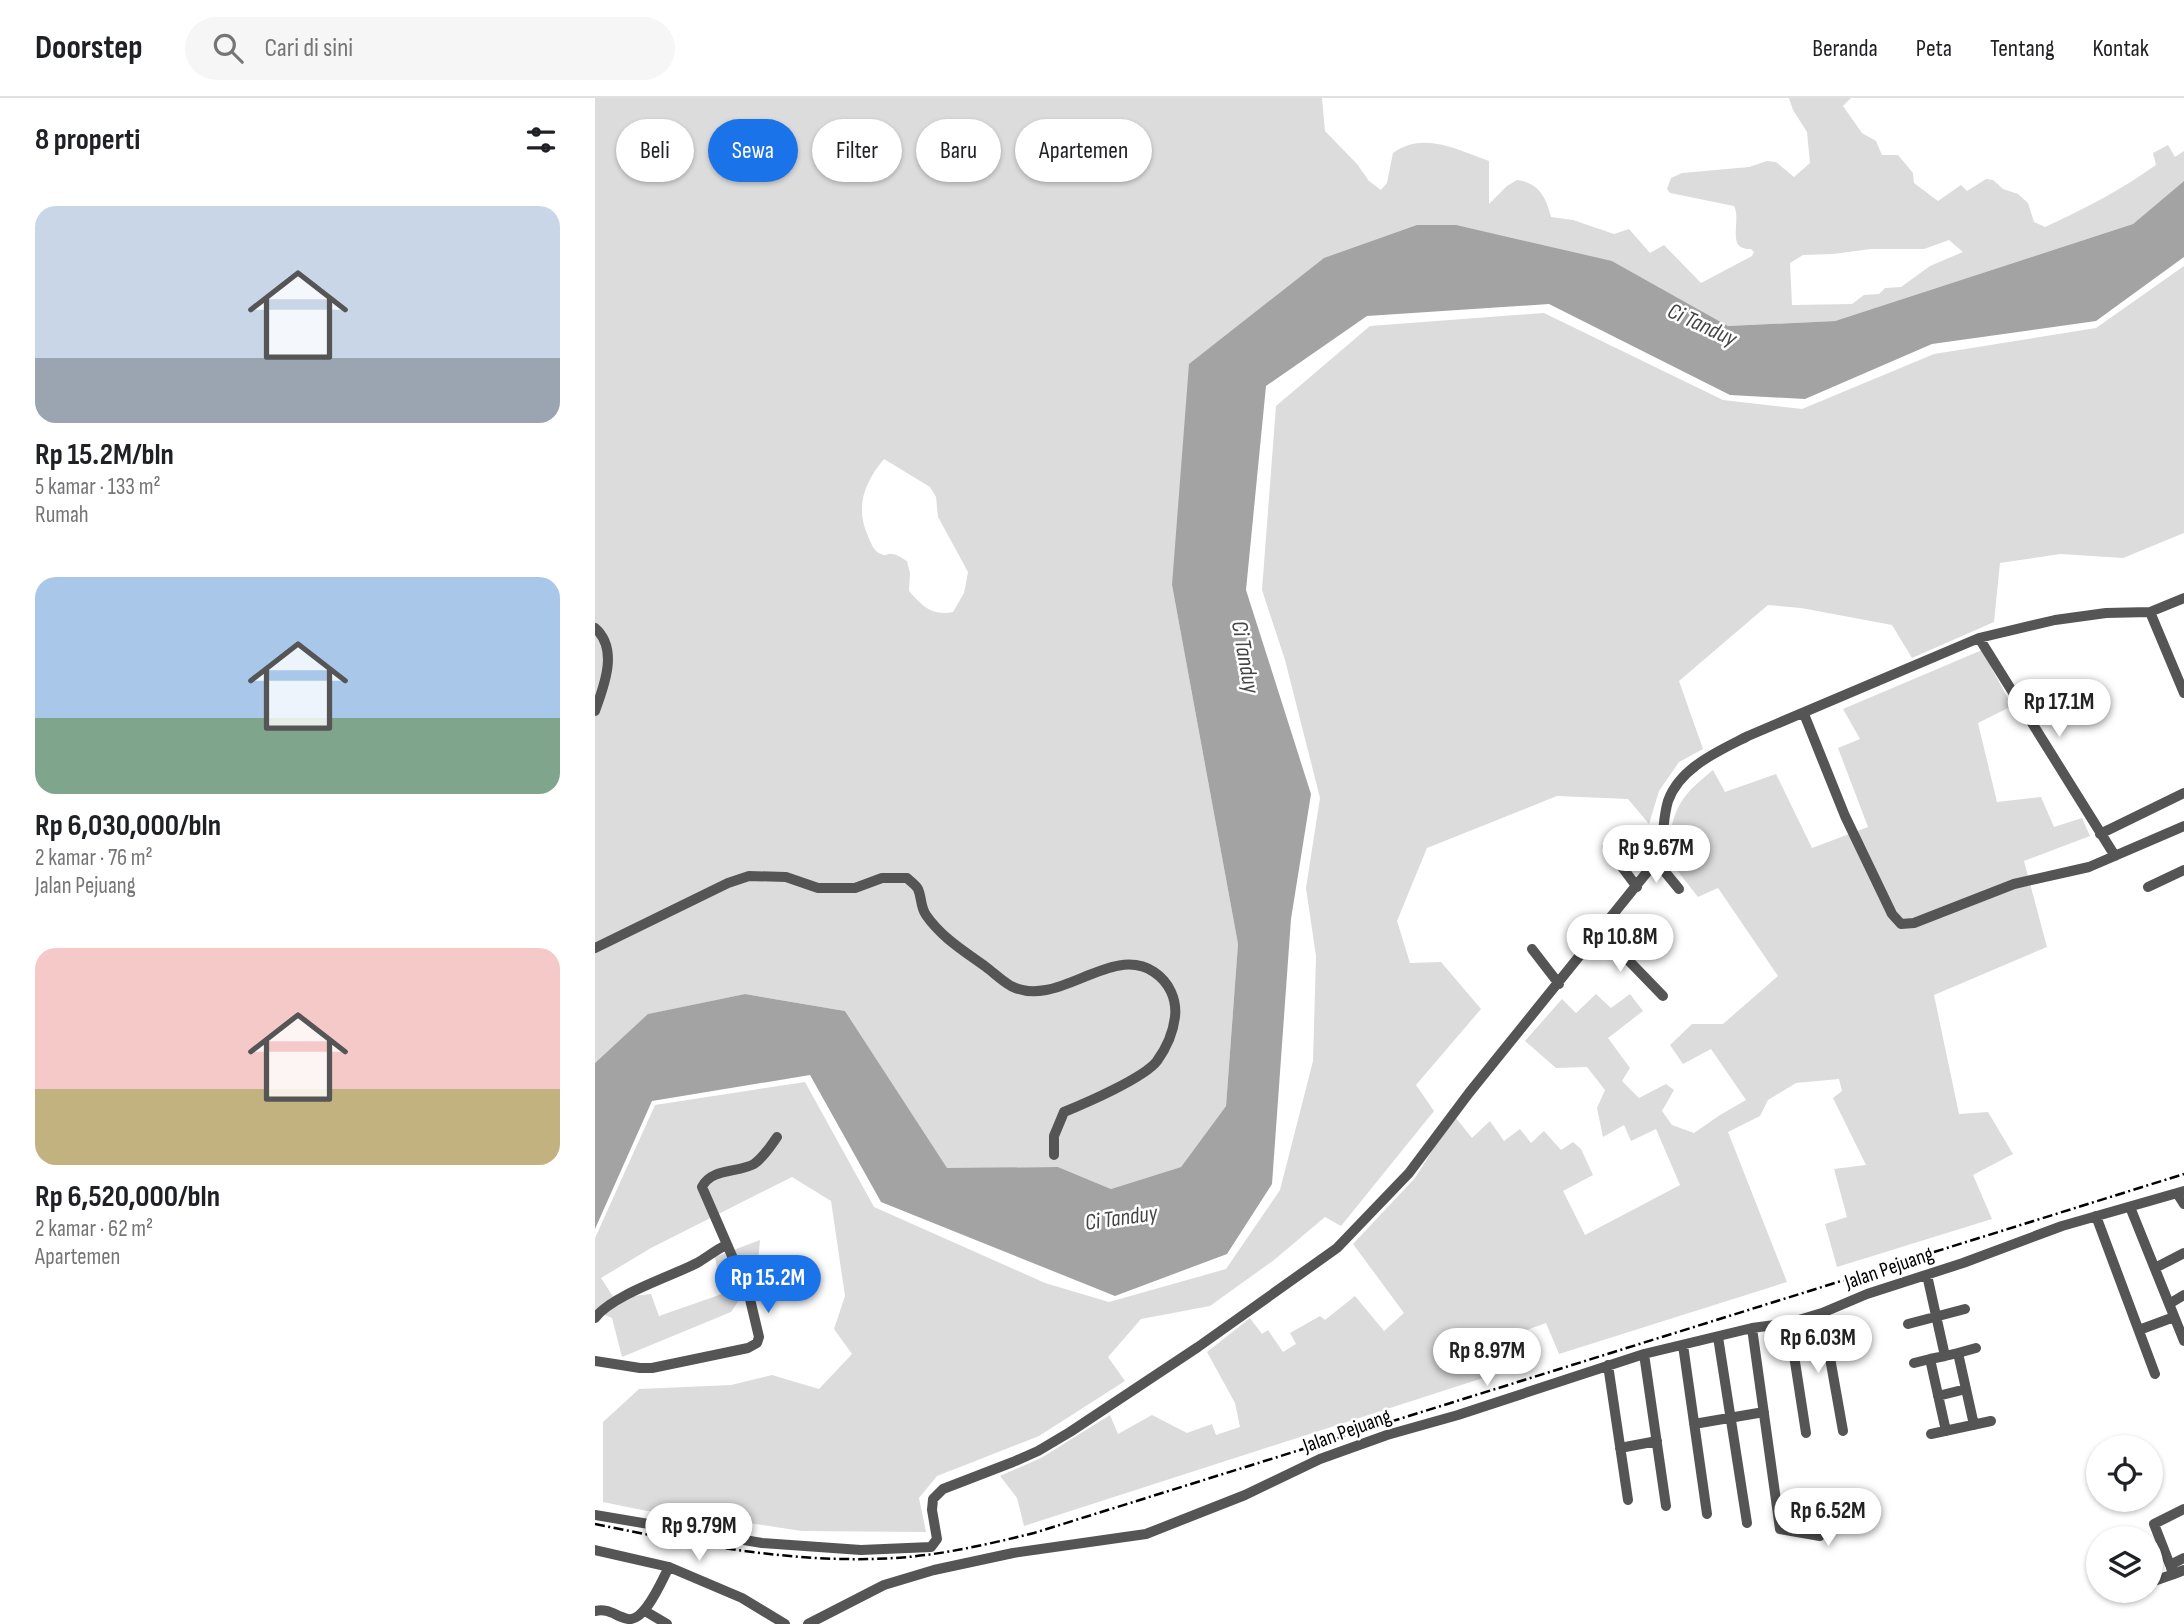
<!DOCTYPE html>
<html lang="id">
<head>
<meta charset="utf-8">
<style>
  :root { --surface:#fff; --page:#f6f6f6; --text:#202124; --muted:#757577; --line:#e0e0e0; --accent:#1a73e8 }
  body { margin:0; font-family:"Sofia Sans Condensed",sans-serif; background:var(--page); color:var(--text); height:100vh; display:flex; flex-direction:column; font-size:26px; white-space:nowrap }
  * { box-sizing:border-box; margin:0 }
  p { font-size:23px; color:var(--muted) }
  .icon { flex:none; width:38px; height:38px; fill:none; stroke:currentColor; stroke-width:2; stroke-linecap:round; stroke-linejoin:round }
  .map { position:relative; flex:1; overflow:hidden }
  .sheet { display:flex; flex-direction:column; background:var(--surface); width:595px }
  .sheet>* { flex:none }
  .banner { position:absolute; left:21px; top:21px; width:665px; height:63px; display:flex; gap:14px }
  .buttons { position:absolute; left:1491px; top:1337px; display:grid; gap:14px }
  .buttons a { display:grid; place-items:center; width:77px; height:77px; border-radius:50%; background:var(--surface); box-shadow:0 2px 5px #0004; font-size:35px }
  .price { position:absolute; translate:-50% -60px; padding:0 16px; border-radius:24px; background:#fff; color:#222; font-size:23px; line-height:46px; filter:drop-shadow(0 2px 4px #0008) }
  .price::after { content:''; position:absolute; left:50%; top:42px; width:21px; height:16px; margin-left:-10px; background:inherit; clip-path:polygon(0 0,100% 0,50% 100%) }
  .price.current { background:var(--accent); color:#fff }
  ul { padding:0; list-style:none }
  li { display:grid; align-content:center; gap:14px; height:371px; padding:0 35px }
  li span { display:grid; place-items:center; height:217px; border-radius:21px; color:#555 }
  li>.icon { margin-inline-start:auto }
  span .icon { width:126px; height:126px; fill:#fffc; stroke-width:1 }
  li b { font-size:30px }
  h2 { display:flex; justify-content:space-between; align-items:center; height:84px; padding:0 35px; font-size:30px }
  .chip { padding:0 24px; border-radius:32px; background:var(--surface); box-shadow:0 2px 5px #0004; font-size:24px; line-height:63px }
  .chip.current { background:var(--accent); color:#fff }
  header { display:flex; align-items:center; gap:42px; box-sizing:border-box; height:98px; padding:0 35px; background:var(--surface); border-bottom:2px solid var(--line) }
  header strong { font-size:33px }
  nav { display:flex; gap:38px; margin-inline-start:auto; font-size:24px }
  .search { width:490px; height:63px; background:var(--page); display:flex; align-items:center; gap:18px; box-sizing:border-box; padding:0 24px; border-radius:38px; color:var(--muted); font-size:26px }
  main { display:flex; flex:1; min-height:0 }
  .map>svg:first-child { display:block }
  .green { fill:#dcdcdc; fill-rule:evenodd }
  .water { fill:#a3a3a3 }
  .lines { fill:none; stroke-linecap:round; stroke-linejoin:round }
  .street { stroke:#555; stroke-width:10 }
  .rail { stroke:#000; stroke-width:2.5; stroke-dasharray:10 3.5 2 3.5; stroke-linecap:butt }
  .labels { text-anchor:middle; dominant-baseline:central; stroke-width:5; stroke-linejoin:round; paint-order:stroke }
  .street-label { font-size:21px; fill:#000; stroke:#fff }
  .water-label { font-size:23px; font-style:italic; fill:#444; stroke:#fff }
</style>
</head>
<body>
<header>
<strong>Doorstep</strong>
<div class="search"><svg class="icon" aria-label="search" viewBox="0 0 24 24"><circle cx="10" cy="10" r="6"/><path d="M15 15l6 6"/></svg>Cari di sini</div>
<nav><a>Beranda</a><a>Peta</a><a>Tentang</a><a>Kontak</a></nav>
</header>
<main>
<section class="sheet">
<h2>8 properti<svg class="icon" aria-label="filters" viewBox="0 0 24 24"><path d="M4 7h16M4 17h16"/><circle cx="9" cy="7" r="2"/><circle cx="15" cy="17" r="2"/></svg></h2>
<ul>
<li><span style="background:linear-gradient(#c9d6e8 70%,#9aa5b1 0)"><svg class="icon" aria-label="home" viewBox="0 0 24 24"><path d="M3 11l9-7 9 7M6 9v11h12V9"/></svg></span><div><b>Rp 15.2M/bln</b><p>5 kamar · 133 m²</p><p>Rumah</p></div></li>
<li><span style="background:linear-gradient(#a9c7e8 65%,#7fa58c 0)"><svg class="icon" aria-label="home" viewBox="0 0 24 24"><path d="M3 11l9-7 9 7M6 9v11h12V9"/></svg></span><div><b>Rp 6,030,000/bln</b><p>2 kamar · 76 m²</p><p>Jalan Pejuang</p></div></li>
<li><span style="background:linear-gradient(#f6c9c9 65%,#c2b280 0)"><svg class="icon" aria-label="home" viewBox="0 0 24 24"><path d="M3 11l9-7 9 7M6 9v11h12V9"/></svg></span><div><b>Rp 6,520,000/bln</b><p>2 kamar · 62 m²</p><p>Apartemen</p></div></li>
</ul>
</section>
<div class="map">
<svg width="1589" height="1526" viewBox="0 0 1589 1526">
  <rect width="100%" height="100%" fill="#fff"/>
  <!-- green -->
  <path class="green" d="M0,0h727l3,33 32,33 12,17 12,9 6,-7 6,-30c31,-22 64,-3 96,8v43l18,-18 10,-6c22,3 29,17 34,37l22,3 41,14 15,-5 21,24 14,-8 37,38 51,-27 2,-4 -3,-3c-26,1 -9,-28 -17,-43l-64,-13 -3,-4 4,-11 11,-5 67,-6 18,-6 9,1 18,15 16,-14 -3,-31 -14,-22 -4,-12h62l-8,8 19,27 14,8 6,14h16l15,18 1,10 24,18 23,-16 6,6 19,-12 7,1 10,9 15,5 10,9 6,19 11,5c39,-18 76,-37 111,-62l-3,-12 15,-8 7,12 9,-6v30l-51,43 -298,97 -107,5 -116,-65 -288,-3 -152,327 66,359 -12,162 -45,61 -70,22 -53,-22 -111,2 -102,-158 -100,-17 -96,20 -54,49zM1354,142l14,12 -33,14 -29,21 -16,1 -6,6 -15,1 -12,9 -60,1 -2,-42 13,-8 30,-1 38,-5h53zM289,361l46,28 6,10 2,20 30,55 -4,21 -11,19c-21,4 -30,-5 -44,-21l1,-18 -3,-12c-4,-2 -10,-7 -15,-7 -6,-1 -4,3 -11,0 -7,-2 -10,-11 -13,-18 -13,-29 -4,-53 16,-77z
    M1589,168v267l-61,25 -63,-4 -60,9 -6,59 -82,36 -20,-33 -91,-17 -33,-3 -89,76 24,68 -24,13 -20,29 -10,33 -21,-25 -71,-3 -130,52 -30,73 13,42 31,-1 40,47 -65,76 18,26 -93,115 -16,-9 -51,43 -64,46 -69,13 -33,38 17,24 -86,55 -102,40 -18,22 7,34 -124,-1 -94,-14 -61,-6 -44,-9v-80l36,-33 92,-4 41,-10 47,14 33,-35 -18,-25 11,-33 -14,-95 -39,-24 -141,71 -50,30 13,20 37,-4 8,22 63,-22 -7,-37 45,-17 -3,33 -26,39 -109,45 -10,-39 -17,-7v-73l60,-133 150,-23 69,125 171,76 64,19 117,-33 54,-79 33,-129 3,-105 -10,-68 14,-90 -35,-138 -23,-70 14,-184 94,-80 174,-13 179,87 79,9 132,-55 162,-26z
    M1387,552l30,56 -34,17 19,79 44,-5 13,30 28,-9 8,18 -66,25 23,86 -113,48 25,119 29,-2 25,42 -40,21 19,44 -155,48 -12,-43 22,-7 -13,-48 32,-4 -33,-67 9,-7 -3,-12 -43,4 -28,17 -8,16 -32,16 59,150 -228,72 -13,-31 -44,16 12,29 -490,158 -7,-28 -17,-22 41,-18 69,-43 8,19 34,-19 35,18 25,-9 4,11 24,-8 -5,-24 -28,-51 43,-34 12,16 6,-4 15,22 13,-8 -6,-11 30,-17 5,4 30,-24 29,35 20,-18 -51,-69 62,-66 20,-32 21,-28 16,20 18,-17 14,20 16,-12 11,14 13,-12 17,19 12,-8 8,7 12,26 -30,16 22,44 95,-50 -24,-56 -25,12 -7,-16 -21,12 -6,-29 8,-18 -18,-23 -31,1 -31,-27 37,-42 14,14 20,-19 15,14 19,-14 13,17 -35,27 22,30 -8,13 17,17 27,-14 8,6 -12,21 10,14 22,8 26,-18 26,-15 -35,-51 -28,15 -13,-19 22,-21h31l55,-48 -60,-88 -20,9 -33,-42c10,-45 10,-55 48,-85l12,22 51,-18 36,74 56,-21 -30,-79 22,-9 -17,-30z"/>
  <!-- water -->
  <path class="water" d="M1589,83v76l-88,64 -164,23 -127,55 -75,-4 -181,-91 -182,12 -101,70 -20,204 65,204 -20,125 -19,265 -45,70 -112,42 -234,-94 -71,-127 -158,26 -57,128v-166l53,-49 97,-20 100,17 102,157 111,-1 53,22 70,-22 45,-61 12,-162 -66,-359 17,-221 135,-106 93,-33h39l156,36 116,65 107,-5 298,-97z"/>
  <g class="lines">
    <!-- street -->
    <path class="street" d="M1589,500l-34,14 34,81
      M0,530c24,21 9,58 0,83
      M1384,540l136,218
      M1209,616l41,102 47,98 9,10 13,-1 100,-39 75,-17 95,-41
      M1505,736l84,-41
      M1012,749l30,40
      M1061,763l23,28
      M1553,789l36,-17
      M1005,833l63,65
      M0,850l133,-65 21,-7 37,1 32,11h37l27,-10h25c3,3 9,7 11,11 4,9 2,17 8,26 15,22 38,36 60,52 8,6 16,14 25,19 46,24 100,-43 143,-14 15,10 23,27 21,45 -2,17 -8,30 -18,44 -13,17 -71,42 -93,51l-10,24v19
      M937,851l27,35
      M1582,1095l7,11
      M1535,1109l54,134
      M1501,1118l59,158
      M1560,1170l29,-15
      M1332,1177l18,81 13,-3 16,72
      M1574,1206l15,-9
      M1227,1215l21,118
      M0,1220c17,-23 75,-41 102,-55 10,-6 19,-13 29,-18
      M1194,1225l17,110
      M1313,1226l57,-15
      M1157,1230l28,201 40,7 -6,-34
      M1544,1232l35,-13
      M1123,1239l29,186
      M1088,1247l24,169
      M1363,1255l18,-5
      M1049,1256l22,152
      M1350,1258l-15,3 16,72
      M0,1263l45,7h12l96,-20 9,-5 2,-6 -10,-42 -47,-108c9,-19 36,-14 52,-23 10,-7 16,-17 23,-27
      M1319,1265l16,-4
      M1013,1267l20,135
      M1343,1298l28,-7
      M1099,1326l70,-12
      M1336,1336l60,-13
      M1025,1350l37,-7
      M1589,1411l-30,15 16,41 14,-7
      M0,1417l167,28 99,7 70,-3 6,-8 -5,-29 1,-11 10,-10 70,-27 25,-11 32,-19 128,-85 139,-99 72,-75 60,-80 187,-232c9,-22 6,-40 12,-60 12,-34 51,-50 80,-65l231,-98 76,-18 51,-7 44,-1
      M0,1452l74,17 73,31 43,26
      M1576,1470l3,6 10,-4
      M1556,1484l23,-8
      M0,1513c14,-3 20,5 33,8 17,3 34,-39 41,-52
      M50,1513l22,13
      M213,1526l76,-39 50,-15 79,-17 133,-19 99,-39 75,-36 67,-24 71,-20 186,-61 108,-26 37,-5 33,-10 45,-19 96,-31 99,-37 122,-35"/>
    <!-- rail -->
    <path class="rail" d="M0,1426c103,21 208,42 313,33 43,-4 85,-14 126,-24l1150,-359"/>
  </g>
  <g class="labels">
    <!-- street labels -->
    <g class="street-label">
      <text transform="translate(1294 1170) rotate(-19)">Jalan Pejuang</text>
      <text transform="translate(752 1333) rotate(-20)">Jalan Pejuang</text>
    </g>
    <!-- water labels -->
    <g class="water-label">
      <text transform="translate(1107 227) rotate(25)">Ci Tanduy</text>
      <text transform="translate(650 559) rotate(80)">Ci Tanduy</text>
      <text transform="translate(526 1120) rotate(-8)">Ci Tanduy</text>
    </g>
  </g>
</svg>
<div class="buttons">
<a><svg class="icon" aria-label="locate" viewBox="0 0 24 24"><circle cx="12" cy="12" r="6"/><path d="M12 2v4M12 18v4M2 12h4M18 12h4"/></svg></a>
<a><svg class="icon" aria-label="layers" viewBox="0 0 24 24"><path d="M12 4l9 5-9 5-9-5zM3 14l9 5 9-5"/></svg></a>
</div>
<b class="price" style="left:1464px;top:641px">Rp 17.1M</b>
<b class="price" style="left:1061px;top:787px">Rp 9.67M</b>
<b class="price" style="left:1025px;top:876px">Rp 10.8M</b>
<b class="price current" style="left:173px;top:1217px">Rp 15.2M</b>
<b class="price" style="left:1223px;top:1277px">Rp 6.03M</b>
<b class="price" style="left:892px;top:1290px">Rp 8.97M</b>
<b class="price" style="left:1233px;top:1450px">Rp 6.52M</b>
<b class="price" style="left:104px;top:1465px">Rp 9.79M</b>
<div class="banner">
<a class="chip">Beli</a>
<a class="chip current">Sewa</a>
<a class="chip">Filter</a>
<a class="chip">Baru</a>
<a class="chip">Apartemen</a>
</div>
</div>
</main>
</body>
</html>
